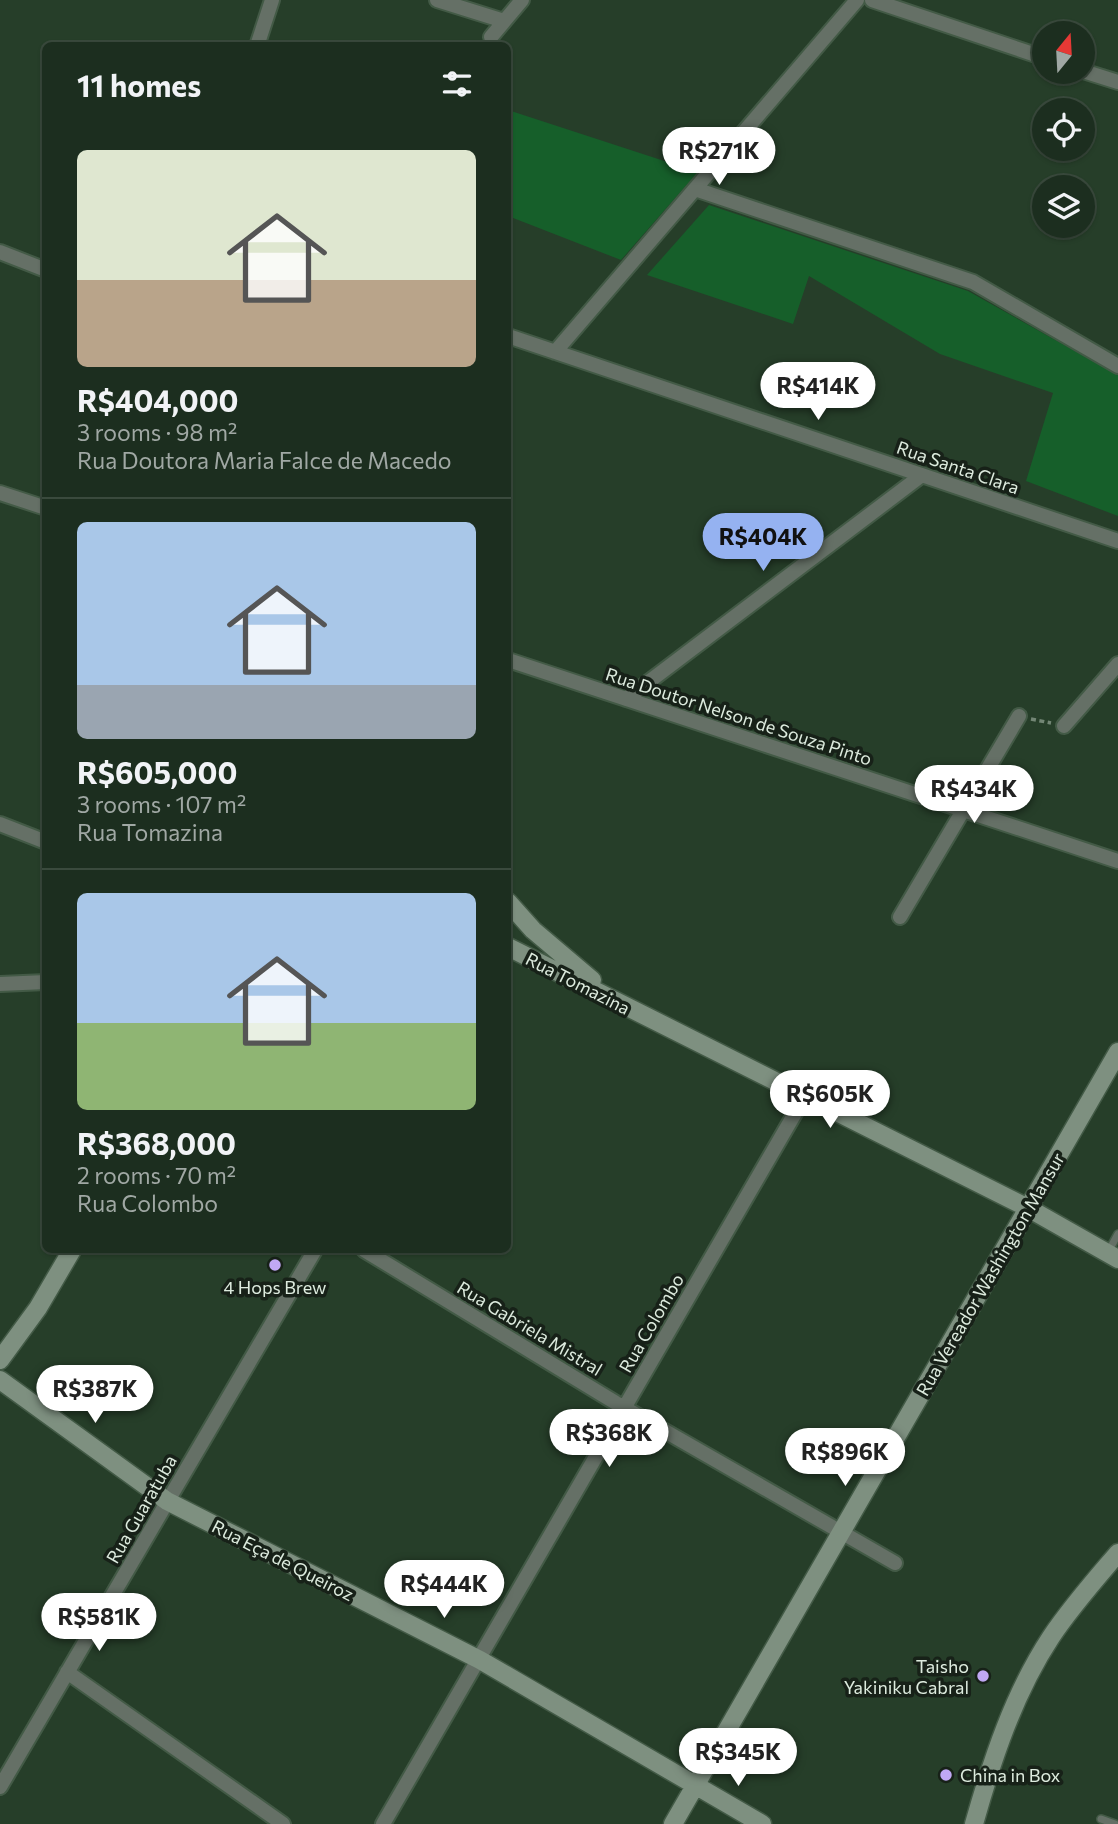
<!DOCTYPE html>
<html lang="en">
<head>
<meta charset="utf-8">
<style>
  :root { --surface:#1c2e1f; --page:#293a2c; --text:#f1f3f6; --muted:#a0a8a4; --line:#3a4a3d; --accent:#95b2f1 }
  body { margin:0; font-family:Commissioner,sans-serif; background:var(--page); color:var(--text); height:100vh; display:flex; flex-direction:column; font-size:26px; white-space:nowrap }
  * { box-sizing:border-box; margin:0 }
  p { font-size:23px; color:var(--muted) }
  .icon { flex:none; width:38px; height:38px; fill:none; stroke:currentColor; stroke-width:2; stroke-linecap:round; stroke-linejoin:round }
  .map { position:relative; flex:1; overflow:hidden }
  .side { position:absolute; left:42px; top:42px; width:469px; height:1211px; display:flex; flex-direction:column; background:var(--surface); border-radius:10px; box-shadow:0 2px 5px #0004,0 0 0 2px var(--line) }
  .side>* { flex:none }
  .needle { width:46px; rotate:18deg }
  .controls { position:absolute; left:1032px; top:21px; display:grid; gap:14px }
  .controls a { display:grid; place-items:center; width:63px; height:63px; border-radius:50%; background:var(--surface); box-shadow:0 2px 5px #0004,0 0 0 2px var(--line); font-size:35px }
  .price { position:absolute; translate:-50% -60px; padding:0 16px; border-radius:24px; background:#fff; color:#222; font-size:23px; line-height:46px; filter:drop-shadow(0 2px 4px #0008) }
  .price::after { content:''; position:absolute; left:50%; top:42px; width:21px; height:16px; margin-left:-10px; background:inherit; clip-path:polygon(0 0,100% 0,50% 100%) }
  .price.active { background:var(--accent); color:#111 }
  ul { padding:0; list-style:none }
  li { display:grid; align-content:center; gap:14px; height:371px; padding:0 35px }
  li+li { border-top:2px solid var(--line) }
  li span { display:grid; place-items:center; height:217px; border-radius:10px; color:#555 }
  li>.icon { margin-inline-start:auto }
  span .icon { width:126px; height:126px; fill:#fffc; stroke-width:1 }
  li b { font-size:30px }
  h2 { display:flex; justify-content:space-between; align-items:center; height:84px; padding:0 35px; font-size:30px }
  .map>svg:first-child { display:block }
  .green { fill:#165f2a }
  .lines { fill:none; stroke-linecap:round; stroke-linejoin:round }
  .service-casing { stroke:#435a46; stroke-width:10 }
  .minor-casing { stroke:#435a46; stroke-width:18 }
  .secondary-casing { stroke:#435a46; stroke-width:21 }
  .path { stroke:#738675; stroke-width:3.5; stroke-dasharray:5 3.5; stroke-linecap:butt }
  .service { stroke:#657066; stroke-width:7 }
  .minor { stroke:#657066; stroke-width:14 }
  .secondary { stroke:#7e9080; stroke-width:18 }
  .poi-dot { fill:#c0a8f4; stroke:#172118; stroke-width:2.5 }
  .labels { text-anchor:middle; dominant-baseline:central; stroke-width:7; stroke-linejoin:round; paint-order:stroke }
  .street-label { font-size:18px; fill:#ddebde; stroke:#172118 }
  .poi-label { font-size:18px; fill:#ddebde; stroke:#172118 }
</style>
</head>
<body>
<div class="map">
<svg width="1118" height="1824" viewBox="0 0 1118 1824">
  <rect width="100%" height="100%" fill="#263e29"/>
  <!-- green -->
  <path class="green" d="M508,110l190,62 -77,88 -113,-44z
    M709,205l259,86 150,84v141l-92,-35 27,-88 -113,-39 -131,-78 -16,48 -146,-49z"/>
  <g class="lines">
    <defs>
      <path id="service" d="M1108,1252l10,-18
        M1101,1819l14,5"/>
      <path id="minor" d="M437,0l67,21
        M872,0l173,58
        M491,37l31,-37
        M257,46l15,-46
        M1083,71l35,11
        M695,189l278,93 145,84
        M0,252l46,18
        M508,336l610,205
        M555,352l302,-352
        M0,493l46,15
        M508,660l610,201
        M626,699l296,-224
        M1064,726l54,-62
        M0,824l46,18
        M900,917l119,-201
        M0,984l46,-2
        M364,1250l252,153 279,160
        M67,1672l216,152
        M0,1787l315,-537
        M383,1824l422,-728"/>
      <path id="secondary" d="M508,902l25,28 59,50
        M508,947l520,261 90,51
        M0,1360l38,-52 34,-58
        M0,1380l167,121 313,159 282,164
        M673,1824l445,-772
        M974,1824c18,-64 40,-131 77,-187 20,-30 44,-57 67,-84"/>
    </defs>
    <!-- service casing -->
    <use href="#service" class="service-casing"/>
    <!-- minor casing -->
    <use href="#minor" class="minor-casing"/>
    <!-- secondary casing -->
    <use href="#secondary" class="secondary-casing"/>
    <!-- path -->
    <path class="path" d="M1031,719l20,4"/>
    <!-- service -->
    <use href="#service" class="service"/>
    <!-- minor -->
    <use href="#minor" class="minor"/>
    <!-- secondary -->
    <use href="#secondary" class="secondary"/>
  </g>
  <!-- markers -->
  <g class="poi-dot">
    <circle cx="275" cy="1265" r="7"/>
    <circle cx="983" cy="1676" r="7"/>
    <circle cx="946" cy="1775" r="7"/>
  </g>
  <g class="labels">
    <!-- street labels -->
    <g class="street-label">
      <text transform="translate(958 467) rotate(19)">Rua Santa Clara</text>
      <text transform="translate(739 716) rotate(18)">Rua Doutor Nelson de Souza Pinto</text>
      <text transform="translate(578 983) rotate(27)">Rua Tomazina</text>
      <text transform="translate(990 1274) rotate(-60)">Rua Vereador Washington Mansur</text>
      <text transform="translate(651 1323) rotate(-60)">Rua Colombo</text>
      <text transform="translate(530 1328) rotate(31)">Rua Gabriela Mistral</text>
      <text transform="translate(141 1509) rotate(-60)">Rua Guaratuba</text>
      <text transform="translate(283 1560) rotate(27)">Rua Eça de Queiroz</text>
    </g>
    <!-- poi labels -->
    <g class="poi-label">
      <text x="275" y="1287">4 Hops Brew</text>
      <text x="969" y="1666" text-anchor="end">Taisho<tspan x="969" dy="21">Yakiniku Cabral</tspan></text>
      <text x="960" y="1775" text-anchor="start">China in Box</text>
    </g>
  </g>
</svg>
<div class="controls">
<a><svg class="needle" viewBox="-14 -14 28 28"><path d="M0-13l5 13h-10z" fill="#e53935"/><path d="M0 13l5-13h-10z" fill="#a0a8a4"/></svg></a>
<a><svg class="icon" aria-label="locate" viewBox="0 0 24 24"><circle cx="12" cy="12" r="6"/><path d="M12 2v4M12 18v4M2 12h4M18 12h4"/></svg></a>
<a><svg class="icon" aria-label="layers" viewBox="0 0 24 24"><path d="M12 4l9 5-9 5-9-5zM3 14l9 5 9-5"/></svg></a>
</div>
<b class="price" style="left:719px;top:187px">R$271K</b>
<b class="price" style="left:818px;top:422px">R$414K</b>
<b class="price active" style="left:763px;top:573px">R$404K</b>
<b class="price" style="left:974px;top:825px">R$434K</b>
<b class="price" style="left:830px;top:1130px">R$605K</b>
<b class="price" style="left:95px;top:1425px">R$387K</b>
<b class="price" style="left:609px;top:1469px">R$368K</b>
<b class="price" style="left:845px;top:1488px">R$896K</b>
<b class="price" style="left:444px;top:1620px">R$444K</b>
<b class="price" style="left:99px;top:1653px">R$581K</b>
<b class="price" style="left:738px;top:1788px">R$345K</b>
<section class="side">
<h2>11 homes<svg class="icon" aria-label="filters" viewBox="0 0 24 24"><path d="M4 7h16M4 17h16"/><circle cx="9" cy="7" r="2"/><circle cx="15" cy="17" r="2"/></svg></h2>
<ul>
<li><span style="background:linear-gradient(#dfe7d0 60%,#b9a48a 0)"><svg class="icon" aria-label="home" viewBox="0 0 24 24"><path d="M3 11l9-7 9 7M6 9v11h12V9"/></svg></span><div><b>R$404,000</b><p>3 rooms · 98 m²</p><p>Rua Doutora Maria Falce de Macedo</p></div></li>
<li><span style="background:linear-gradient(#a9c7e8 75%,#9aa5b1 0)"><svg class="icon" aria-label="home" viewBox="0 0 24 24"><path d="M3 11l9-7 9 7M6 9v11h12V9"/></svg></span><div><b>R$605,000</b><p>3 rooms · 107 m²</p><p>Rua Tomazina</p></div></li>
<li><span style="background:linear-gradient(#a9c7e8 60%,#8fb573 0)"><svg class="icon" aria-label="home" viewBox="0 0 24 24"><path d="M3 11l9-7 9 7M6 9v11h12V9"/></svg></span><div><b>R$368,000</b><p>2 rooms · 70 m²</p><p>Rua Colombo</p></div></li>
</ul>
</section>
</div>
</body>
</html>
